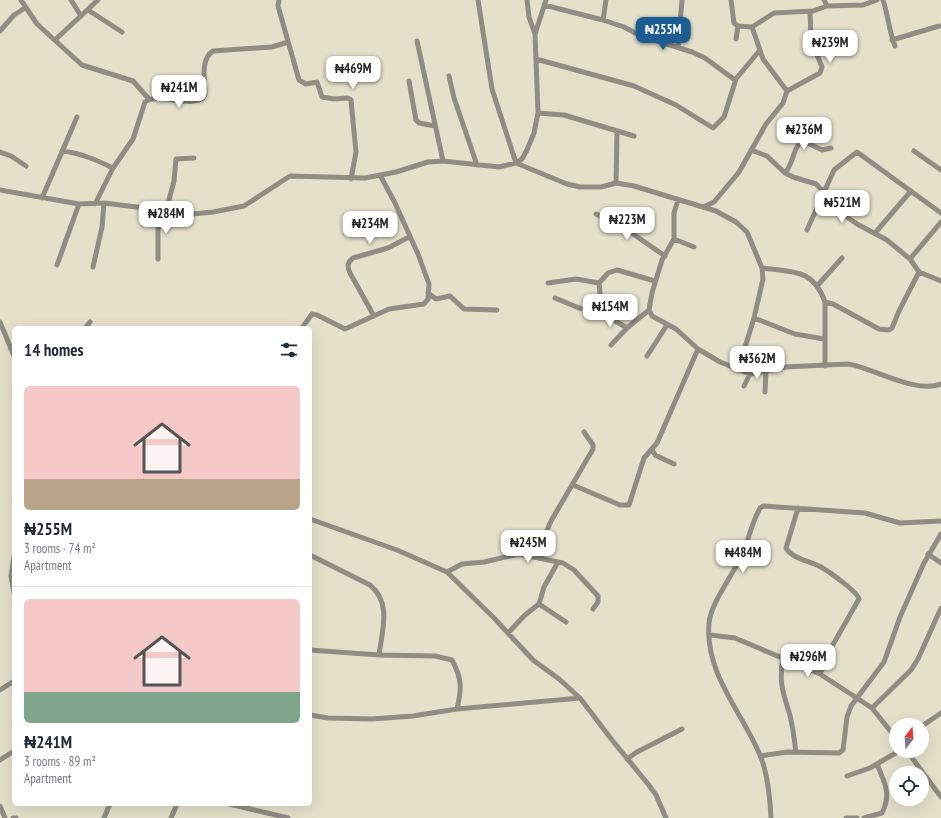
<!DOCTYPE html>
<html lang="en">
<head>
<meta charset="utf-8">
<style>
  :root { --surface:#fff; --page:#f2f2f3; --text:#1f2937; --muted:#747a83; --line:#e0e1e3; --accent:#1b5d92 }
  body { margin:0; font-family:"PT Sans Narrow",sans-serif; background:var(--page); color:var(--text); height:100vh; display:flex; flex-direction:column; font-size:15px; white-space:nowrap }
  * { box-sizing:border-box; margin:0 }
  p { font-size:13px; color:var(--muted) }
  .icon { flex:none; width:22px; height:22px; fill:none; stroke:currentColor; stroke-width:2; stroke-linecap:round; stroke-linejoin:round }
  .map { position:relative; flex:1; overflow:hidden }
  .sheet { position:absolute; left:12px; top:326px; width:300px; height:480px; display:flex; flex-direction:column; background:var(--surface); border-radius:6px; box-shadow:0 4px 16px #0002 }
  .sheet>* { flex:none }
  .needle { width:26px; rotate:17deg }
  .buttons { position:absolute; left:889px; top:718px; display:grid; gap:8px }
  .buttons a { display:grid; place-items:center; width:40px; height:40px; border-radius:50%; background:var(--surface); box-shadow:0 4px 16px #0002; font-size:20px }
  .price { position:absolute; translate:-50% -34px; padding:0 9px; border-radius:8px; background:#fff; color:#222; font-size:13px; line-height:26px; filter:drop-shadow(0 1px 2px #0008) }
  .price::after { content:''; position:absolute; left:50%; top:24px; width:12px; height:9px; margin-left:-6px; background:inherit; clip-path:polygon(0 0,100% 0,50% 100%) }
  .price.current { background:var(--accent); color:#fff }
  ul { padding:0; list-style:none }
  li { display:grid; align-content:center; gap:8px; height:212px; padding:0 12px }
  li+li { border-top:1px solid var(--line) }
  li span { display:grid; place-items:center; height:124px; border-radius:6px; color:#555 }
  li>.icon { margin-inline-start:auto }
  span .icon { width:72px; height:72px; fill:#fffc; stroke-width:1 }
  li b { font-size:17px }
  h2 { display:flex; justify-content:space-between; align-items:center; height:48px; padding:0 12px; font-size:17px }
  .map>svg:first-child { display:block }
  .lines { fill:none; stroke-linecap:round; stroke-linejoin:round }
  .street { stroke:#8f8d84; stroke-width:5 }
</style>
</head>
<body>
<div class="map">
<svg width="941" height="818" viewBox="0 0 941 818">
  <rect width="100%" height="100%" fill="#e4e0ca"/>
  <g class="lines">
    <!-- street -->
    <path class="street" d="M21,0l16,24 45,41 51,16 16,18
      M71,0l10,16
      M279,0l-1,6 21,74 7,4 11,-2 5,15 12,2 14,-1 3,2 5,52 -5,27
      M478,0l14,89 24,74 51,21 13,3h21l15,-4 18,3 82,25 20,11 11,10 15,36c29,4 51,0 63,34v64
      M527,0l2,17 6,17
      M731,0l3,23 4,3 14,1 22,-14 39,-2 14,-5 36,-1 14,-5
      M824,0l3,6
      M883,0c5,15 6,31 12,46
      M544,5l59,15 21,7 15,8 53,17 13,6 30,22 25,-30
      M88,10l34,22
      M603,20l3,-20
      M752,27l11,32 24,32
      M0,31l14,-16 11,-7
      M56,39l42,-39
      M736,39l2,-13
      M892,40l47,-14
      M417,41l26,120
      M678,47l4,-47
      M536,59l98,27 42,19 37,23 11,-11 12,-38
      M449,76l5,22 23,67
      M409,81l7,39 3,3 16,3
      M538,113l26,2 70,21
      M801,140l21,10 9,-2
      M751,150l16,6 18,17 8,4 23,7 7,7 11,17 23,16 30,16 23,19 9,13 22,9
      M62,151c19,2 34,9 51,17
      M914,151l27,19
      M0,152l11,4 15,10
      M785,173c6,-7 7,-15 11,-24 5,-11 13,-19 22,-27
      M616,183l1,-50
      M0,190l79,14 25,-1 89,11 20,-2 31,-6 46,-30 75,2 31,-6 32,-10 15,-1 56,6 17,-4 6,-4 5,-9 7,-17 4,-20 -3,-79 11,-34
      M42,198l35,-81
      M678,200l-4,13v26l-12,21 -10,33 -3,17 3,6 24,13 22,20 22,13 30,12 35,-7 63,-3c26,4 67,30 93,20
      M95,204l18,-36 20,-29 12,-37c15,-10 43,6 58,-4l2,-4c0,-13 -5,-35 8,-43l59,-4 16,-5
      M703,207l11,-5 25,-30 27,-48 17,-21 4,-12 33,-18 2,-6 -11,-27 -1,-29
      M166,211l8,-30 2,-22 18,-1
      M596,214l24,11 45,31
      M807,230l27,-60 23,-18 84,61
      M875,233l36,-42
      M674,239l20,8
      M158,259v-49
      M910,259l31,-37
      M57,265l22,-61
      M93,267l9,-40 2,-24
      M548,283l28,-4 23,4 9,-10 9,-3 38,11
      M599,283l3,30
      M817,286l25,-28
      M428,293l8,6 14,-3 14,13 33,1
      M555,298l24,10 23,5 25,15
      M825,302l8,2 46,25 10,1 3,-2 7,-17 20,-39
      M374,316l-24,-43c-3,-7 -3,-10 3,-15l35,-10 21,-11
      M754,318l41,16 29,5
      M0,322l14,34
      M85,328l5,-6
      M302,328l10,-14 5,1 28,14 44,-20 35,-5 4,-5 1,-15 -11,-30 -23,-51 -15,-28
      M611,345l16,-17 22,-18
      M647,356l20,-31
      M738,370l16,-52 9,-39 -1,-11
      M744,386l6,-12
      M765,392l1,-22
      M652,449l3,6 19,9
      M573,485l47,20h9l15,-47 13,-15 41,-94
      M798,508l-12,40c6,11 24,13 35,19 7,4 37,25 38,32l-32,56 -7,19
      M310,519l87,31 50,22 47,46 39,42 26,19 21,19 32,42 36,44 8,11 10,23
      M928,554l13,9
      M310,555l60,30c22,18 12,46 9,70
      M14,556l-3,20 3,17
      M541,558l4,-23 6,-14 42,-72v-4l-9,-13
      M447,572l15,-8 22,-2 35,-8 44,9 11,7 24,26v6l-5,7
      M539,604l27,18
      M508,633l17,-18 14,-11 5,-17 14,-25
      M710,635l25,3 85,36 52,34 24,30
      M310,650l69,5 56,1 17,4c10,19 10,28 5,49
      M783,658c-4,23 -1,32 6,54 4,13 5,27 7,40
      M0,690l14,-9
      M872,708l39,-38 7,-11 23,-51
      M310,715l18,3 44,1 41,-3 44,-7 123,-11
      M922,726l19,-13
      M907,751l34,46
      M760,756l27,-4 52,1 4,-3 4,-33 4,-11 33,-44 16,-45 24,-54 17,-29
      M627,759l10,-7 45,-23
      M0,760l14,-9
      M847,776l23,-8 29,-17
      M229,804l59,14
      M0,806l5,12
      M13,818h3
      M104,818l6,-14
      M171,818l6,-14
      M771,818c-1,-20 -3,-44 -11,-63 -18,-43 -55,-81 -51,-131 1,-21 25,-50 34,-71 6,-15 9,-31 17,-45l3,-2 102,7 35,10 41,-2
      M846,818h11
      M864,818l18,-5c10,-20 2,-31 -5,-49"/>
  </g>
</svg>
<div class="buttons">
<a><svg class="needle" viewBox="-14 -14 28 28"><path d="M0-13l5 13h-10z" fill="#e53935"/><path d="M0 13l5-13h-10z" fill="#747a83"/></svg></a>
<a><svg class="icon" aria-label="locate" viewBox="0 0 24 24"><circle cx="12" cy="12" r="6"/><path d="M12 2v4M12 18v4M2 12h4M18 12h4"/></svg></a>
</div>
<b class="price current" style="left:663px;top:51px">₦255M</b>
<b class="price" style="left:830px;top:64px">₦239M</b>
<b class="price" style="left:353px;top:90px">₦469M</b>
<b class="price" style="left:179px;top:109px">₦241M</b>
<b class="price" style="left:804px;top:151px">₦236M</b>
<b class="price" style="left:842px;top:224px">₦521M</b>
<b class="price" style="left:166px;top:235px">₦284M</b>
<b class="price" style="left:627px;top:241px">₦223M</b>
<b class="price" style="left:370px;top:245px">₦234M</b>
<b class="price" style="left:610px;top:328px">₦154M</b>
<b class="price" style="left:757px;top:380px">₦362M</b>
<b class="price" style="left:528px;top:564px">₦245M</b>
<b class="price" style="left:743px;top:574px">₦484M</b>
<b class="price" style="left:808px;top:678px">₦296M</b>
<section class="sheet">
<h2>14 homes<svg class="icon" aria-label="filters" viewBox="0 0 24 24"><path d="M4 7h16M4 17h16"/><circle cx="9" cy="7" r="2"/><circle cx="15" cy="17" r="2"/></svg></h2>
<ul>
<li><span style="background:linear-gradient(#f6c9c9 75%,#b9a48a 0)"><svg class="icon" aria-label="home" viewBox="0 0 24 24"><path d="M3 11l9-7 9 7M6 9v11h12V9"/></svg></span><div><b>₦255M</b><p>3 rooms · 74 m²</p><p>Apartment</p></div></li>
<li><span style="background:linear-gradient(#f6c9c9 75%,#7fa58c 0)"><svg class="icon" aria-label="home" viewBox="0 0 24 24"><path d="M3 11l9-7 9 7M6 9v11h12V9"/></svg></span><div><b>₦241M</b><p>3 rooms · 89 m²</p><p>Apartment</p></div></li>
</ul>
</section>
</div>
</body>
</html>
